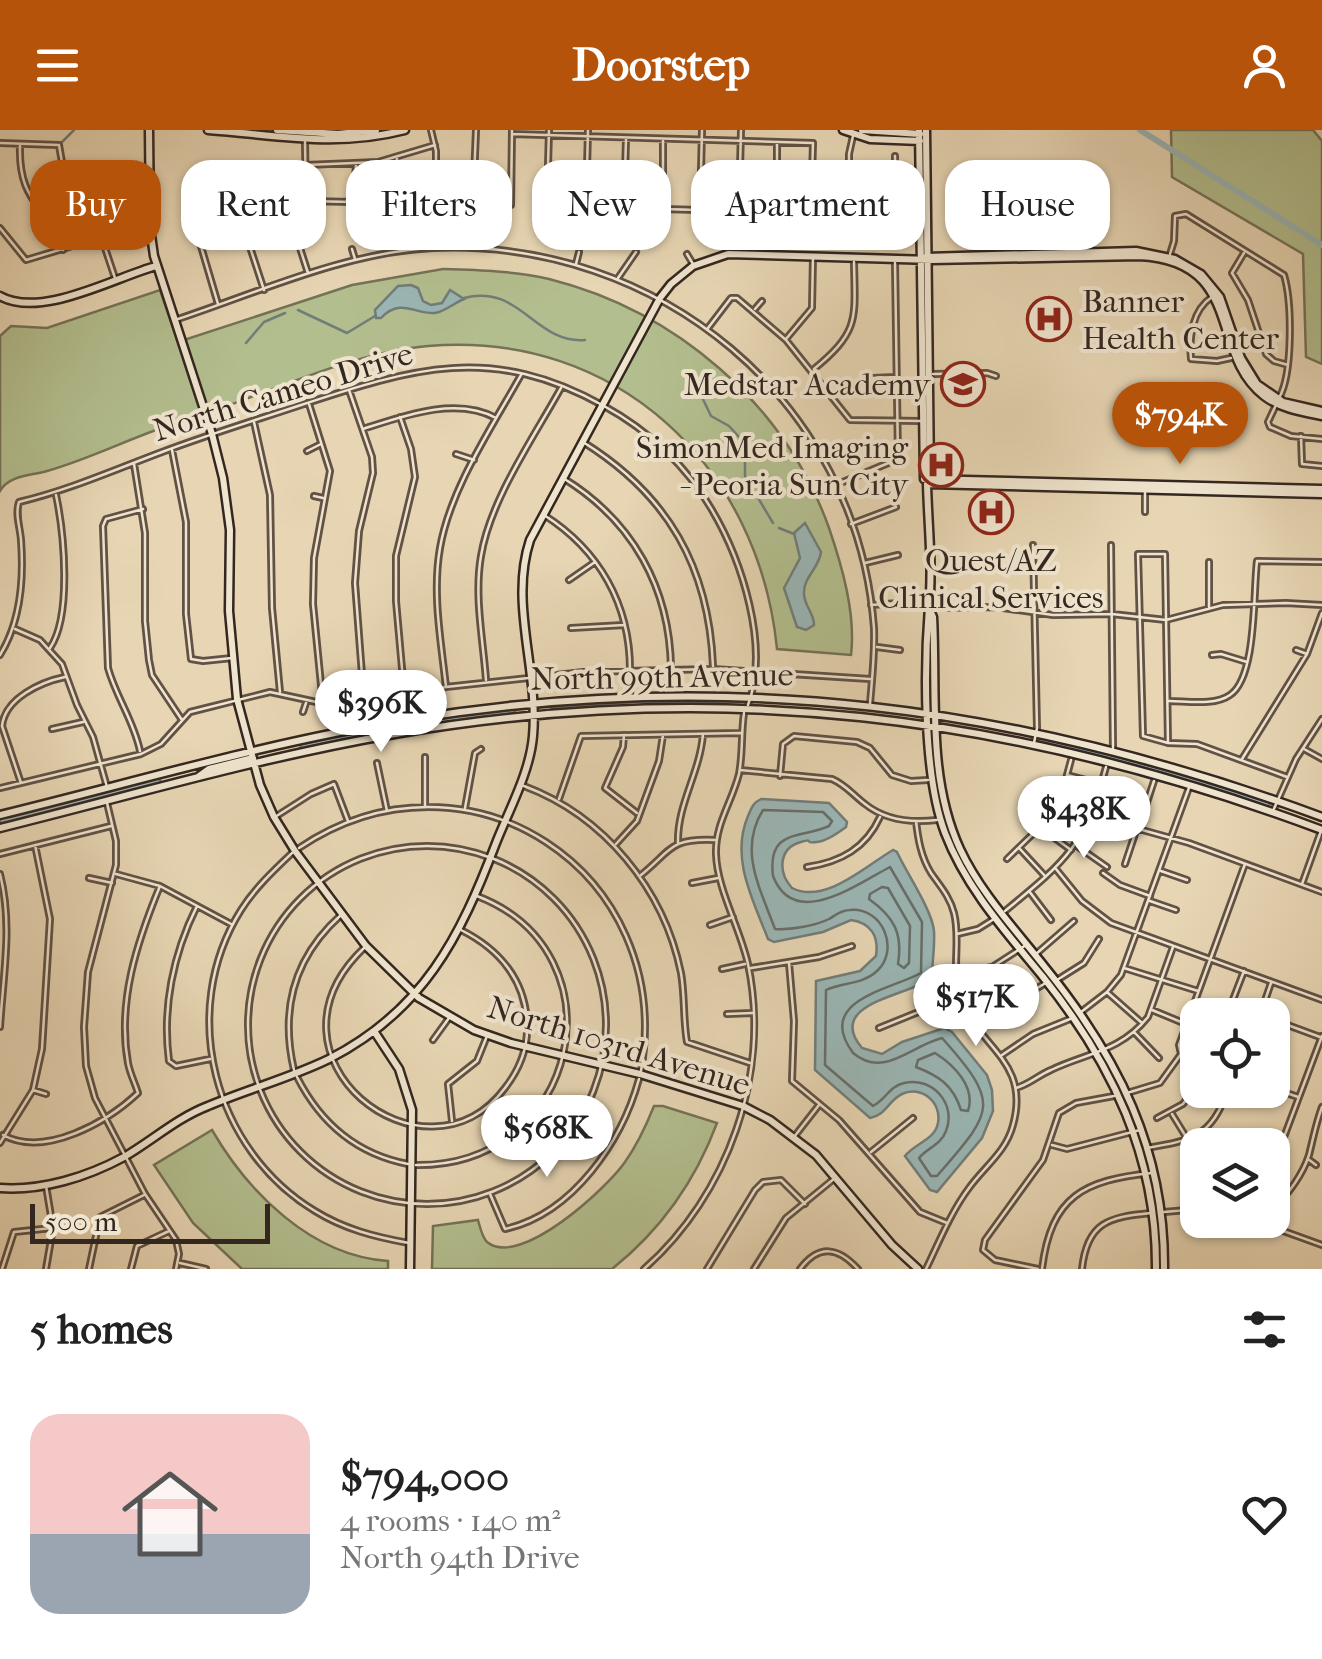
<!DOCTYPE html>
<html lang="en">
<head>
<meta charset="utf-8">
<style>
  :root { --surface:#fff; --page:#f6f6f6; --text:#222; --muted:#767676; --accent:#b45309 }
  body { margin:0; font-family:"IM FELL French Canon",serif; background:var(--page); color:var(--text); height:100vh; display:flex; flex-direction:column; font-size:38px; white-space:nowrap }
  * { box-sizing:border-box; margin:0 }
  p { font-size:32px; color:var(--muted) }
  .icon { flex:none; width:55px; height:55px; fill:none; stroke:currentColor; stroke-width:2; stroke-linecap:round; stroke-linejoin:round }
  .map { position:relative; height:1139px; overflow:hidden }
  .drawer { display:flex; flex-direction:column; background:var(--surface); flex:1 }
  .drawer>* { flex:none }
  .top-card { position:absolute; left:30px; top:30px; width:1262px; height:90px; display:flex; gap:20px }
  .controls { position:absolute; left:1180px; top:868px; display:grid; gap:20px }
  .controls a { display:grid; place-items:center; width:110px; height:110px; border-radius:20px; background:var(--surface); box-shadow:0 2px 8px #0004; font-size:50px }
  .scale { position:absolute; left:30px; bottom:25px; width:240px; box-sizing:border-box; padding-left:10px; border:5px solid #342720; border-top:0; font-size:28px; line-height:35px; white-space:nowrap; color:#342720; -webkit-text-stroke:8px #efe4ce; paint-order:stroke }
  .price { position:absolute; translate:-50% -85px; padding:0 22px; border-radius:35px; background:#fff; color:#222; font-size:32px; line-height:65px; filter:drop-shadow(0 2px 5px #0008) }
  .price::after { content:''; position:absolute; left:50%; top:60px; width:30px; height:22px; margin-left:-15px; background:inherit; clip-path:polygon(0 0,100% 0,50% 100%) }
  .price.on { background:var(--accent); color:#fff }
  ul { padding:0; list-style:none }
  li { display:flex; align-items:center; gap:30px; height:250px; padding:0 30px }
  li span { display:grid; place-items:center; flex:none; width:280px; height:200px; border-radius:30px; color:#555 }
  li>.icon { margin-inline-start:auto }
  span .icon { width:120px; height:120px; fill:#fffc; stroke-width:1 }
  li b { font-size:42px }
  h2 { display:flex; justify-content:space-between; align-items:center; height:120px; padding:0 30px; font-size:42px }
  .tag { padding:0 35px; border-radius:30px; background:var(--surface); box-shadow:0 2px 8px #0004; font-size:35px; line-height:90px }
  .tag.on { background:var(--accent); color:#fff }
  header { display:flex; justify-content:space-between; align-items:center; height:130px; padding:0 30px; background:var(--accent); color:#fff; font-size:45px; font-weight:700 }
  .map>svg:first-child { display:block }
  .green { fill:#b3be8e; stroke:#747257; stroke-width:2.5 }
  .water { fill:#9ab6b5; stroke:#717d79; stroke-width:2.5 }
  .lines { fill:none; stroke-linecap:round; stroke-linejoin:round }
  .shore { stroke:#676e6a; stroke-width:2.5 }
  .stream { stroke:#717d79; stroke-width:2.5 }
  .river { stroke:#9ab6b5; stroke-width:6 }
  .street-casing { stroke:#615245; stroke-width:8 }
  .secondary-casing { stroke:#342720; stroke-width:11 }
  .street { stroke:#efe4ce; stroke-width:2.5 }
  .secondary { stroke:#efe4ce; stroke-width:6 }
  .labels { text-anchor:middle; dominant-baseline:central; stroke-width:8; stroke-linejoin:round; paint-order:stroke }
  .poi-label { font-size:32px; fill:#342720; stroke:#efe4ce; text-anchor:end }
  .street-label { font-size:32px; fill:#342720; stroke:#efe4ce }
</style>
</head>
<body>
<header><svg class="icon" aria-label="menu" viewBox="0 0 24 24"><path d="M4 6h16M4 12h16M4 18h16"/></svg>Doorstep<svg class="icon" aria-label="person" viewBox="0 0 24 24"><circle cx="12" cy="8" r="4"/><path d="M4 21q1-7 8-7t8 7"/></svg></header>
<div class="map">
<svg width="1322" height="1139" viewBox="0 0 1322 1139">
  <rect width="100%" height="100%" fill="#e7d5b3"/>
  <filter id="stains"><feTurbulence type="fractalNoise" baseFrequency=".002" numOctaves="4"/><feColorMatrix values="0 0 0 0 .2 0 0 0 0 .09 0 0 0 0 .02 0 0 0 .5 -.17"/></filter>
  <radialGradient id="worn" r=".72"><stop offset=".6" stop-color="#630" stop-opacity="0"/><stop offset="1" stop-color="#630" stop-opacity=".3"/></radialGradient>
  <!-- green -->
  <path class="green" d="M1171,0h142l9,11v223l-16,-7 -3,-103 -131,-77z
    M443,139c35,1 72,2 106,10 127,32 236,125 280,249 13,38 27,86 22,127l-74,-6c-18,-183 -161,-319 -349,-303 -82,7 -168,52 -246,75 -46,14 -89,37 -135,50 -17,5 -38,4 -47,20v-155l11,-10 36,2 113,-38 18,52 174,-57z
    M654,976h9l54,17c-22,59 -56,107 -105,146h-180l1,-43 45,-6c2,7 4,17 9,22 33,27 120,-54 138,-80 12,-17 21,-36 29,-56z
    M212,1000c36,62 99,126 176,131v8h-146l-49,-46 -39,-58z"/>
  <!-- water -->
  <path class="water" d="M411,155l7,3 5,13 8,4 11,-2 8,-13 14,9c-8,3 -20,13 -29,14 -19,2 -34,-16 -54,5h-5l-1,-8 23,-24z
    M805,393l16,29c-2,16 -17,25 -17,40 -1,13 10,20 10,33l-8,5 -9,-3 -13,-39 16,-30 -6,-25z
    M514,577l1,6 -213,38 -2,-7 99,-21z
    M1040,605l68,15 163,51 -3,7 -127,-41 -103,-26z
    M159,648l3,6 -162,41v-8z
    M761,669l68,4 18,19 -1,5c-8,6 -19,14 -29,15 -15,2 -1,-4 -16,0 -23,6 -23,31 -9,46 33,17 75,-23 101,-38l4,2c10,22 35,58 37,79 1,15 -2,32 -2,47 -23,18 -108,25 -70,70l20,6 20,-12 42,-14 8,4 35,43 5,15 1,21 -11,27 -45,54 -7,-2 -25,-34c10,-13 30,-16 33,-33 4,-21 -17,-38 -36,-29 -14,7 -16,21 -32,24l-55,-48 1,-89 44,-10 16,-15c3,-20 -5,-33 -25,-36l-28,12 -49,10 -6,-3c-15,-39 -38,-81 -20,-123 4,-9 5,-13 13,-17z"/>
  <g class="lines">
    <!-- shore -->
    <path class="shore" d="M763,680l60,2 9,9 -3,5c-28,13 -62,2 -56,50 21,55 84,8 117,-9l32,55 -1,51c-31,17 -107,27 -68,80 31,26 57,-7 89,-15 60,67 51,73 -5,138h-6l-12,-18c8,-10 22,-13 27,-27 11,-27 -14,-55 -42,-48 -14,3 -19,17 -31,23l-48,-41 1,-75c16,-8 36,-5 51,-19 23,-21 6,-64 -27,-61 -9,0 -14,5 -21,9 -14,7 -39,11 -54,10 -15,-41 -37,-79 -12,-119z
      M882,757l6,1 22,38 -1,37 -5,5 -6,-4c5,-31 -4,-47 -29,-65l1,-5z
      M935,923c19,12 41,34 33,58l-7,-1c-8,-25 -22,-34 -45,-43l2,-7z"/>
    <!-- stream -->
    <path class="stream" d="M61,13l13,-13
      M464,168c56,-15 71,46 121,42
      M298,180l49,23 28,-17
      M246,213l18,-21 21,-9
      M686,246l14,17 11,23 18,10 11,12 5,11v27l28,47
      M779,398l15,6
      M551,578l83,-6h110"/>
    <!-- river -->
    <path class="river" d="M1140,0l182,115"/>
    <defs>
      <path id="street" d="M431,0l5,21v53l69,2 6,-1 1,-75
        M549,0l-2,72 6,6h71l2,-69
        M512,4l301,9 -2,69h-34v-70
        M853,6l-4,18v59l47,1 -1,-58
        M663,9v70l71,2 5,-5 2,-76
        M305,12l1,59 47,1 3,-37
        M0,13l59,2 5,29 33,50 18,54
        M20,15c-2,59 26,58 43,105
        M306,35l72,-3 57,-17
        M587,39l1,-39
        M701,41l1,-41
        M849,49l47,1
        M395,70l2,-42
        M473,73l3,-73
        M0,98l26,32 73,-22
        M200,113l18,61
        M249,114l15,46
        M299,115l9,28
        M352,119l3,10
        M1244,123l-12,20 16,27 18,54 8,7 14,4
        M687,124l6,10
        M1170,124l4,-13 1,-25 11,-2 98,61c8,27 9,99 -5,123
        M576,134l3,-12
        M618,148l18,-26
        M1212,167c-20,13 -23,40 -21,62l26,2 14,-3
        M755,179l7,-8
        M178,189c81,-27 168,-67 255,-71 224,-10 424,151 441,380 1,25 -2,51 -4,76
        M708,198l23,-30h6l49,42 64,80 71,1
        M786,209l26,-31 1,-52
        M814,239c46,-38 41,-50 40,-107
        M933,244l54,-1 9,3
        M873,248l23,-1
        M349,260l23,67 1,16 -14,58 -4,52 9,118
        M309,274l21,67 -16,87 -1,46 10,101
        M1276,275l-8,17 2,5 21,9 31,3
        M400,287l11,32 4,28 -19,79v45l8,90
        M254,292l16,73 2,113 8,84
        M363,299c40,-13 93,-33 133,-11
        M1301,306l1,28 20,2
        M583,312c85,53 126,125 130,224
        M172,320l14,72v92l5,45 12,2 29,-3
        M307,321l14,-7
        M456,324l18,6
        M134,334l11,69v88l4,39 3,15 30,45
        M563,348c70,43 107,110 108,191
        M838,354l60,-25 -3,-196
        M314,366l9,2
        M1145,382v-19
        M544,385c55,35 86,89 86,155
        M851,394l45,-17
        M1033,415l4,183 -3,15
        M1111,415l2,203
        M1209,432v45
        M865,433l33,-8
        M569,450l26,-18
        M871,475l28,-2
        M932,478l64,-1 57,8 59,-1 54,6 57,-15 63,-2 36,2
        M571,498l53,-3
        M15,499l25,11 22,24 15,41 16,32 14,50
        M877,517l23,3
        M50,518c22,-32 14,-115 6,-153
        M1296,520l11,4
        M0,525c21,-34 24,-75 21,-115 -1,-13 -6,-26 -2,-38 50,-12 95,-32 143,-50 45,-17 91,-31 136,-46 115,-38 193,-63 306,0 44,24 83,60 108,104 30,51 58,137 36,195
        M1212,525l9,-1 26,8
        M486,550c-3,-41 -12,-84 -5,-124 9,-56 53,-119 80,-168
        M446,557c-5,-46 -14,-93 -6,-139 10,-59 52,-121 81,-173
        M1169,571c17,0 46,5 61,-6 27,-18 23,-102 27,-134l65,1
        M303,582l3,-9
        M52,599l31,-7
        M624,605l-1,12 -18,41 32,25
        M1168,613l-3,-189h-27l5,182 25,7 29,1 90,33
        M1304,619l18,10
        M140,621c-6,-30 -24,-54 -32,-83l-5,-142 3,-7 37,-10
        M1242,629l65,-105 15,-41
        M377,633l10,48
        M740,640l92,9c14,6 21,16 33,25 20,16 47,19 72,16
        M1067,645l66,17
        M780,646l3,-32 11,-8 63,6 13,6 22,27 19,6 17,-1
        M21,653l-19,-57c3,-28 39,-44 63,-49
        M524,656c80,30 140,103 157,187 4,23 2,47 6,69l63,21
        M0,658l141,-34 20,-10 29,-32 80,-20 65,14 111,-19 137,-15 130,-3 157,10
        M1063,660l8,-30
        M559,669l22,-63 160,-3
        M107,673l9,38v24l-28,107 -4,55 2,39 9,32 50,96 31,46 3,14 -3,15
        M1057,674l34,13
        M425,676v-49
        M465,678l10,-55 6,-4
        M1273,681l23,-52 26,-40
        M1092,686l97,27 133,49
        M275,687l36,-23 23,-10 14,37
        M916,691c2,18 5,36 15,52 9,13 19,24 23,40 7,27 -3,56 6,84 17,50 71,63 53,128 -7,27 -28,41 -44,63 -18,24 -30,54 -43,81
        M1139,697l15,-46
        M1041,698l30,22
        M678,713c-1,-39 22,-70 25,-109
        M616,714l21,-23 22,-60 4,-26
        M248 895a179 179 0 1 1 358 0a179 179 0 1 1-358 0Z
        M1077,716l30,21
        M299,718c168,-113 377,23 342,223
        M1020,719l25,27
        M292,723c-19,18 -37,35 -51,57 -64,102 -27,240 74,301 29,18 60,26 94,32
        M0,724l111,-28
        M1007,729l33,-32 21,-37
        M1125,734l12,-36
        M807,737c34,-5 59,-19 73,-50
        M1056,739l26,32 29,22 211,77
        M1161,741l26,9
        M1103,743l17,12 30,11
        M0,744c13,51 3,101 0,153
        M116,744l44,12 71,38
        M641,745c31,-25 28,-37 74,-35
        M89,748l23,5
        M692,753l26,-5
        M1302,754l19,-53
        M1029,761l22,29
        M1150,771l26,9
        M197,776c-24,48 -35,102 -28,155l7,5 34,-7
        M1005,781c62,-51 80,-65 101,-144
        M710,795l23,-8
        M957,804l21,-5 16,-10
        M365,817c-117,110 60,248 140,141 14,-18 23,-40 22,-63 -1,-45 -28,-76 -66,-95
        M1036,824l38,-33
        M789,833l5,58 -2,60 47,39 81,92 27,11
        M751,838l68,-11 33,-11
        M1124,838l74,23
        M722,839l23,-5
        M956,844l36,-7 34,-22
        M1057,850l27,-17 15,-24
        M1108,863l34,30
        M1152,880l34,14
        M1081,882l26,-20 14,-17 69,-190
        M727,884l25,-1
        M1227,885l17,-44
        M1260,885l11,-32
        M1274,890l46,17
        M975,895l69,-41
        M879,898l79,-32
        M1134,902l25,26
        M433,910l16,-22
        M1002,925l31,-21 37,-15
        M1198,930l-17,-6 -2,-9 66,-181
        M294,940c-14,-60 0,-113 47,-155
        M297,947c24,47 59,77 111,87
        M1016,958c14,-4 21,-12 35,-18 35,-17 69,-18 97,-53l25,-70
        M1272,958l26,9
        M33,960l13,4
        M1127,963l33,-10 21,-29
        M1194,964l25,11
        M1172,984l16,26
        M1157,988l26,-14 15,-21
        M452,991l-4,-37 29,-23 10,-25
        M3,1005c42,23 104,-13 135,-42 -3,-10 -8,-19 -10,-30 -11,-61 9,-121 32,-177
        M794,1007l25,-32
        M0,1013l33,-53 9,-41 8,-130 -15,-74
        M1052,1015l15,4 73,-19
        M1242,1015l7,-12
        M1147,1018c46,-8 64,-11 81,-58
        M871,1022l42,-34
        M1308,1029l8,6
        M1187,1030l9,48
        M416,1035c164,2 209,-212 61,-269
        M1272,1039l50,-133
        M490,1064l15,35c68,-15 117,-88 134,-150
        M1164,1082l34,-3
        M1272,1082c15,-18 30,-35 37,-57 4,-16 7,-32 13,-48
        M1253,1090l69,25
        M180,1133l26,6
        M2,1139l12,-37 38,-4
        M46,1139l7,-41 -7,-42
        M89,1139l11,-52 44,-22
        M131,1139l6,-23 32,-15
        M644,1139c84,-74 127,-195 104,-305 -8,-36 -31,-75 -32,-110 -1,-30 16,-52 23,-80 4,-21 2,-41 5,-61
        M707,1139l48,-79 8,-8 18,-2 24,24
        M754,1139l32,-51 49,-40
        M800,1139c19,-25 38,-22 58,0
        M1038,1139l-43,-9 -12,-10 2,-10 58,-80 16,-47 17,-10 38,-7
        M1042,1139c9,-73 42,-89 110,-96
        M1082,1139c5,-47 27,-52 69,-56"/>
      <path id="secondary" d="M149,0l1,98 4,28 58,178 11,44 7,52 -1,81 8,88 23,86 14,32 21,34 71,95 53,52 55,32 37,13 129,31 103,32 27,14 46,35 76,90 26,24
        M208,0c70,5 127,18 197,0
        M277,0l61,4 38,-4
        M843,0l27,9 50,2
        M862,0l58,4
        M919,0l5,349
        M926,0l4,346 -3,8c1,40 6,83 2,122 -5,62 -6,169 16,227 21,55 61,99 98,144 69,86 114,180 113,292
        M926,127l210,-6 39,8 26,15 19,23 21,61 16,26 26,18 39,9
        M0,166c41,23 113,-18 156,-30
        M924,349l398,10
        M928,354l394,10
        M929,478l4,9c4,76 -6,161 27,232 20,43 54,79 84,117 74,91 121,183 120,303
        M198,647l11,-8 44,-11
        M0,685c135,-33 269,-73 406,-95 321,-53 612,-15 916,97
        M0,698c129,-32 258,-70 389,-93 328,-58 623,-21 933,95
        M374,901l25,38 13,41 -2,159
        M0,1058c42,3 87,-11 124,-31 29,-17 53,-39 84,-51 40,-17 82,-28 121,-47 94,-48 131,-121 167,-216 13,-33 34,-71 37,-107 6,-66 -24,-132 -3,-196l130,-242 11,-14 22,-18 35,-12 204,6 207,-4c106,5 69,97 125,140 17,13 38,16 58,20"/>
    </defs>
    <!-- street casing -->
    <use href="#street" class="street-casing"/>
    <!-- secondary casing -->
    <use href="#secondary" class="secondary-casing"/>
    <!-- street -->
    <use href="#street" class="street"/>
    <!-- secondary -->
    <use href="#secondary" class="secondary"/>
  </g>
  <!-- icons -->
  <defs>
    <symbol id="hospital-ring" viewBox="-11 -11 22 22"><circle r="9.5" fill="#efe4ce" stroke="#8f2418" stroke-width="1.5"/><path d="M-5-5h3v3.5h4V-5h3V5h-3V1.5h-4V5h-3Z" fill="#8f2418"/></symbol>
    <symbol id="university-ring" viewBox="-11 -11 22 22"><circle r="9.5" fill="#efe4ce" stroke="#8f2418" stroke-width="1.5"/><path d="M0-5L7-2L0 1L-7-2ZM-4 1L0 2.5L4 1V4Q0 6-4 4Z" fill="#8f2418"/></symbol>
  </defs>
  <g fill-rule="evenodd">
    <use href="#hospital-ring" x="1024" y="164" width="50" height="50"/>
    <use href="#university-ring" x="938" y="229" width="50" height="50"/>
    <use href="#hospital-ring" x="916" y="310" width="50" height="50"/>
    <use href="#hospital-ring" x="966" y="357" width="50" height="50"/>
  </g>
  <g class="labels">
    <!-- poi labels -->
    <g class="poi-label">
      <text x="1082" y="171" text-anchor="start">Banner<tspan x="1082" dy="37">Health Center</tspan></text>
      <text x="930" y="254">Medstar Academy</text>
      <text x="908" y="317">SimonMed Imaging<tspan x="908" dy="37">- Peoria Sun City</tspan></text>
      <text x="991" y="430" text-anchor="middle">Quest/AZ<tspan x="991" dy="37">Clinical Services</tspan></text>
    </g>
    <!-- street labels -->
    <g class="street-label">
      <text transform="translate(283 262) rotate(-17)">North Cameo Drive</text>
      <text transform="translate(662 547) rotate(-1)">North 99th Avenue</text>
      <text transform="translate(619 916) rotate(17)">North 103rd Avenue</text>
    </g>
  </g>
  <rect width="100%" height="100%" filter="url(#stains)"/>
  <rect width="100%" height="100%" fill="url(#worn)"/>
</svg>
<div class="controls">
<a><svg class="icon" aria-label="locate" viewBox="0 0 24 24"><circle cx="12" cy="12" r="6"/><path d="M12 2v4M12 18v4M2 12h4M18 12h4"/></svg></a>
<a><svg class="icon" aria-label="layers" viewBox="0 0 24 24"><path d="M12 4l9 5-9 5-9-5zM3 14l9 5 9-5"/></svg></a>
</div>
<div class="scale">500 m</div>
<b class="price on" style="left:1180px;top:337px">$794K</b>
<b class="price" style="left:381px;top:625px">$396K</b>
<b class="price" style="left:1084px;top:731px">$438K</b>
<b class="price" style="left:976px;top:919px">$517K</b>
<b class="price" style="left:547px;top:1050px">$568K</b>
<div class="top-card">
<a class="tag on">Buy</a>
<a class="tag">Rent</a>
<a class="tag">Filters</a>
<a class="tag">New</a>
<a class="tag">Apartment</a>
<a class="tag">House</a>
</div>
</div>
<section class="drawer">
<h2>5 homes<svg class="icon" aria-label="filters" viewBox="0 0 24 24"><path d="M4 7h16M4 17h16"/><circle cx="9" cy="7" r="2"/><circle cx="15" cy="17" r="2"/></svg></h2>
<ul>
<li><span style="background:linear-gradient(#f6c9c9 60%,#9aa5b1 0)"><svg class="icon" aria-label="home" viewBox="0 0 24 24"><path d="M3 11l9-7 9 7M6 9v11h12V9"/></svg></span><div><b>$794,000</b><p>4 rooms · 140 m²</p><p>North 94th Drive</p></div><svg class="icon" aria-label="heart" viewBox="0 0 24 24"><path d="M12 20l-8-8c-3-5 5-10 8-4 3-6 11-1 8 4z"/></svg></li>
</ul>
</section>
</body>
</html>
